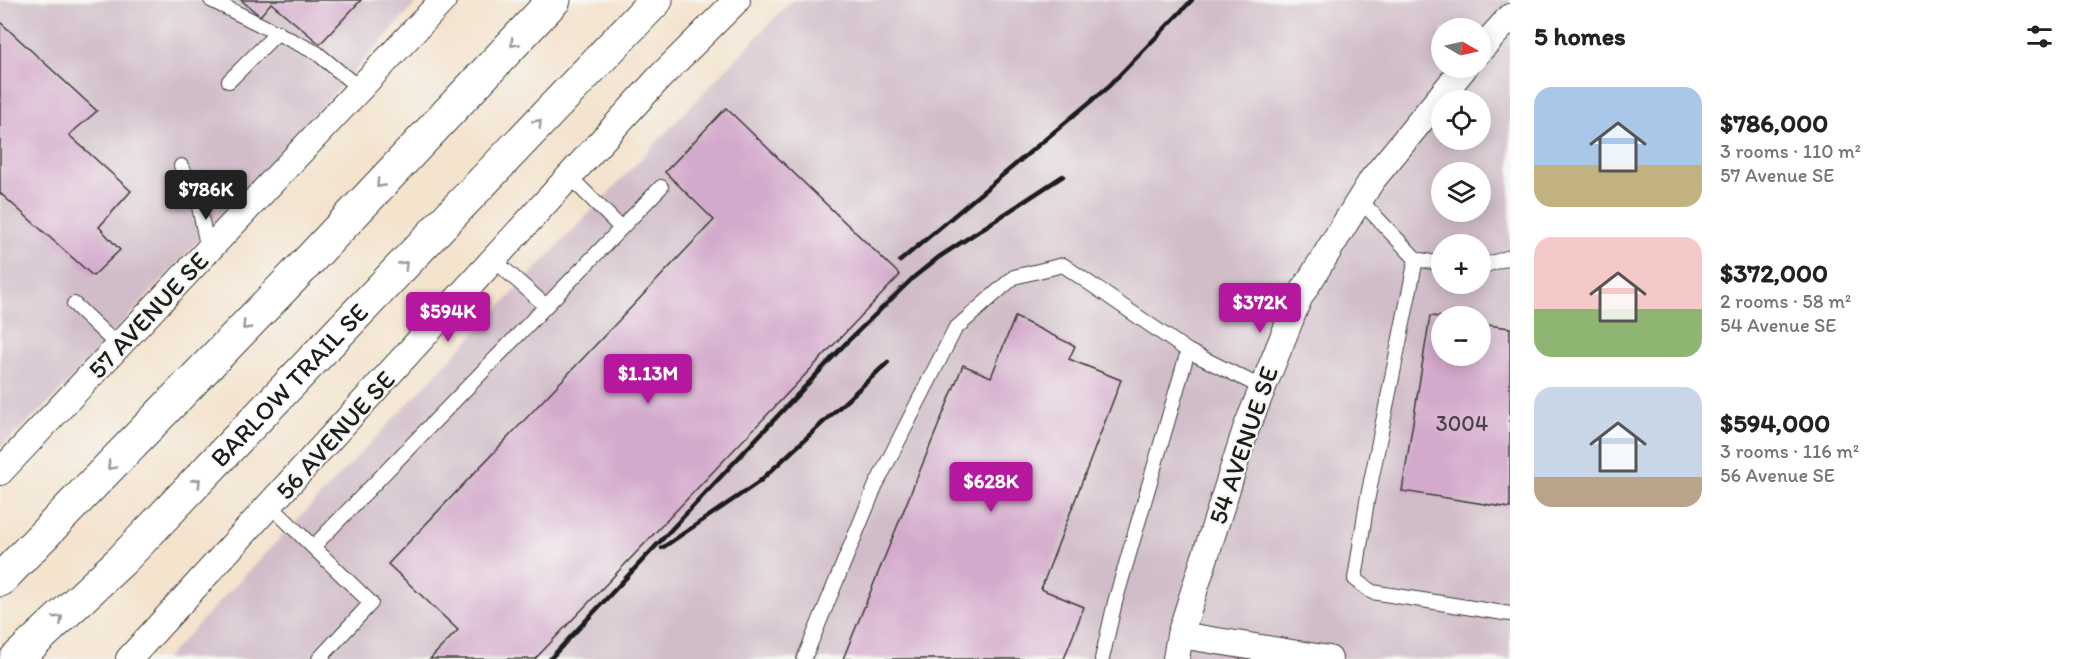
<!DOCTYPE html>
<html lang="en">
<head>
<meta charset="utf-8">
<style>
  :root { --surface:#fff; --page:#f6f6f6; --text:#222; --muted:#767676; --accent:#b5179e }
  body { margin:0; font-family:Itim,sans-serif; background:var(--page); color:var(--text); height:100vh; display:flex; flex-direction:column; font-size:22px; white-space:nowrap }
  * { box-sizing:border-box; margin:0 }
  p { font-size:20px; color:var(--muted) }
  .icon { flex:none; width:33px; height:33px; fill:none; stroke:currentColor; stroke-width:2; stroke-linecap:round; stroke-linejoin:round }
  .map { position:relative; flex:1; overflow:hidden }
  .details { display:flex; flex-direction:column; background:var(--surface); width:570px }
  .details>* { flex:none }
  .needle { width:39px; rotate:99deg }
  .fabs { position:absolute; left:1431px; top:18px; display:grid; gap:12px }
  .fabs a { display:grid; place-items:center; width:60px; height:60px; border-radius:50%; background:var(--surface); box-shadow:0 3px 15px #0003; font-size:30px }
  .price { position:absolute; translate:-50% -51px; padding:0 14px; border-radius:6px; background:var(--accent); color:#fff; font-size:20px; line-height:39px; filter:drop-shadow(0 2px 3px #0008) }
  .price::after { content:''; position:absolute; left:50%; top:36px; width:18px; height:14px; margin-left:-9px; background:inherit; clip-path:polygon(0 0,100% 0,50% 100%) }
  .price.selected { background:#222; color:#fff }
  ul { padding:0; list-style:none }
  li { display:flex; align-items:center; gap:18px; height:150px; padding:0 24px }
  li span { display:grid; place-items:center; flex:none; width:168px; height:120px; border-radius:18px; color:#555 }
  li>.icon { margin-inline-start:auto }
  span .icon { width:72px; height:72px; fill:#fffc; stroke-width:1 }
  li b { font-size:26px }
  h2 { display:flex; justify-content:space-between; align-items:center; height:72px; padding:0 24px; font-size:26px }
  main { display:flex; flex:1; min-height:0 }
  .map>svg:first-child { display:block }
  .industrial { fill:#d1bdc9; fill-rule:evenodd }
  .building { fill:#d4aacc }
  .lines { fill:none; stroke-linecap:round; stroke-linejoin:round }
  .lane-casing { stroke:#3c3a37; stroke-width:16 }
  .street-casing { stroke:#3c3a37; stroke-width:28 }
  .primary-casing { stroke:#3c3a37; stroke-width:35 }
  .lane { stroke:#fff; stroke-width:14 }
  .street { stroke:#fff; stroke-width:26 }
  .primary { stroke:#fff; stroke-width:33 }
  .rail { stroke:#1c1c1c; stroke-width:4.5 }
  .oneway { stroke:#999 }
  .labels { text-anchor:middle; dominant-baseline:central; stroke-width:4.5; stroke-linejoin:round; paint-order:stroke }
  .number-label { font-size:22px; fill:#4a4048 }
  .street-label { font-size:26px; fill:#1c1c1c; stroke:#f6f6f2 }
</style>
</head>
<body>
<main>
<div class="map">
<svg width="1510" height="659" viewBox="0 0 1510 659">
  <rect width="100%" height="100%" fill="#f6f6f2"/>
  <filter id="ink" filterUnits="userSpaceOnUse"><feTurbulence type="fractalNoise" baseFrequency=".0167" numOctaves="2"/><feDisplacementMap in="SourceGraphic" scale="12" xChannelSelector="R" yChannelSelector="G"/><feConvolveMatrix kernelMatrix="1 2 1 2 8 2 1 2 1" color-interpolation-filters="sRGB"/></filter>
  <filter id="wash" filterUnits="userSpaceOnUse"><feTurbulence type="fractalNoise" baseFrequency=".008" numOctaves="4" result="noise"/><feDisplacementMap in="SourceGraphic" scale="24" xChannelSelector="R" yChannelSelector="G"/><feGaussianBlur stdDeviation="1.35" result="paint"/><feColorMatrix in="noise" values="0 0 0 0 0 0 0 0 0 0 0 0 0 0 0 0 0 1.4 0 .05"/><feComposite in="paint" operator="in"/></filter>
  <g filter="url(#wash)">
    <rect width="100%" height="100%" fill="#f4e3cd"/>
    <!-- industrial -->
    <path class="industrial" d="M0,0h419l-364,397 -55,51z
      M792,0h718v659h-1345zM1442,28h38v40h-38zM1442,100h38v40h-38zM1442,172h38v40h-38zM1442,244h38v40h-38zM1442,316h38v40h-38z"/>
    <g id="blocks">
      <!-- building -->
      <path class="building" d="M241,0h120l-41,44 -49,-41 -11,13z
        M0,22l97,89 -28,24 62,56 -32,36 21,23 -27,26 -93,-83z
        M726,108l174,167 -365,384h-105l28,-29 -70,-66 326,-344 -49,-48z
        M1430,316l12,1v39h38v-32l30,4v180l-108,-17z
        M1015,317l60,29 -6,13 52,21 -80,209 43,18 -20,52h-221l120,-294 28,12z"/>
    </g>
  </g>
  <g filter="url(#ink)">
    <use href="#blocks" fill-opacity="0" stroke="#3c3a37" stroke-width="1.5"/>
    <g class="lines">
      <defs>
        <path id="lane" d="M211,0l106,53 43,36
          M229,81l49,-49
          M181,166l15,26 12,58
          M570,177l51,51
          M1360,200l56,59 -49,242 -12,78 17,13 138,22
          M1416,259l26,5
          M494,260l52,46
          M1480,267l30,-10
          M74,304l44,42
          M270,505l43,42
          M319,659l52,-56 -58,-56 348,-360
          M804,659l71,-172 80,-158 59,-52 49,-12 125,86
          M1102,659l13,-57 73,-251 73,36"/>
        <path id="street" d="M1480,50l30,-33
          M0,472l443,-472
          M1180,635l149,24
          M129,659l530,-581 78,-78
          M1176,659l4,-24 66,-206 53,-131 73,-118 92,-112"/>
        <g id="primary">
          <path d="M0,580l301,-311 253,-269"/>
          <path id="s1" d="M16,659l106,-99 534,-560"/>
        </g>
      </defs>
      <!-- lane casing -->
      <use href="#lane" class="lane-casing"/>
      <!-- street casing -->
      <use href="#street" class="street-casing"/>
      <!-- primary casing -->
      <use href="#primary" class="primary-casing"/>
      <!-- lane -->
      <use href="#lane" class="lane"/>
      <!-- street -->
      <use href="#street" class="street"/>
      <!-- primary -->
      <use href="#primary" class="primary"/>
      <!-- rail -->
      <path class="rail" d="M900,261l209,-175 83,-86
        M662,548l97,-66 129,-120
        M550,659l296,-316 68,-66 25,-20 124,-81"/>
    </g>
    <!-- one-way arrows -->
    <defs><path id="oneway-chevron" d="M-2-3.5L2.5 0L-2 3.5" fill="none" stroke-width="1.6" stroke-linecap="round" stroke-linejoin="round" transform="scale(1.5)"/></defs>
    <g class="oneway">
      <use href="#oneway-chevron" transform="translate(514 43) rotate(133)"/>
      <use href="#oneway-chevron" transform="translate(538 123) rotate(-46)"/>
      <use href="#oneway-chevron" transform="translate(380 184) rotate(133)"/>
      <use href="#oneway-chevron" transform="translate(404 265) rotate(-46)"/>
      <use href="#oneway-chevron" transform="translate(246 326) rotate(134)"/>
      <use href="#oneway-chevron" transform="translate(111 466) rotate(134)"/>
      <use href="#oneway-chevron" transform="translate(197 482) rotate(-46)"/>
      <use href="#oneway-chevron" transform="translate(59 619) rotate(-43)"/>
    </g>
  </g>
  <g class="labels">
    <!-- number labels -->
    <g class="number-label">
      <text x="1462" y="423">3004</text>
    </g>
    <!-- street labels -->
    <g class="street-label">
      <text transform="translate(148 315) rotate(-47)">57 AVENUE SE</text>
      <text stroke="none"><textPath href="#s1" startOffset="387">BARLOW TRAIL SE</textPath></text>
      <text transform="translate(335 435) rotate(-48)">56 AVENUE SE</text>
      <text transform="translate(1243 445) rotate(-71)">54 AVENUE SE</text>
    </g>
  </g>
</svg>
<div class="fabs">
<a><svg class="needle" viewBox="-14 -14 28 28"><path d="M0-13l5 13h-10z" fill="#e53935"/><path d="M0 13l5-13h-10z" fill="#767676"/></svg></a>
<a><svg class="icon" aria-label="locate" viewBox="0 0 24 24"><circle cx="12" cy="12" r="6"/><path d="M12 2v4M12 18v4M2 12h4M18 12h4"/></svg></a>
<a><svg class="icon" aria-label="layers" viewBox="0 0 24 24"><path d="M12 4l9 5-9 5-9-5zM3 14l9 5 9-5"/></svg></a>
<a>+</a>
<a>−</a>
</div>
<b class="price selected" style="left:206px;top:221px">$786K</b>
<b class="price" style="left:1260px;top:334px">$372K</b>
<b class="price" style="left:448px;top:343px">$594K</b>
<b class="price" style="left:648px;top:405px">$1.13M</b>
<b class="price" style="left:991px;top:513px">$628K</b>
</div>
<section class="details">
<h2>5 homes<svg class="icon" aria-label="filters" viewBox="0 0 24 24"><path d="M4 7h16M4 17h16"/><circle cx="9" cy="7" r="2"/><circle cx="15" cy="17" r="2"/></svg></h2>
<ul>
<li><span style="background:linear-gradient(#a9c7e8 65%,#c2b280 0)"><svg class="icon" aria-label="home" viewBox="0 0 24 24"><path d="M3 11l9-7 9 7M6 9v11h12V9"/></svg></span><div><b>$786,000</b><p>3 rooms · 110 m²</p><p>57 Avenue SE</p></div></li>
<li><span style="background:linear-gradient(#f6c9c9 60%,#8fb573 0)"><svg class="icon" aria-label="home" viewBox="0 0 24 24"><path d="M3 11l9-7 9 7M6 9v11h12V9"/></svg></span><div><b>$372,000</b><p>2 rooms · 58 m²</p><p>54 Avenue SE</p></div></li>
<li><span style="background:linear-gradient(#c9d6e8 75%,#b9a48a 0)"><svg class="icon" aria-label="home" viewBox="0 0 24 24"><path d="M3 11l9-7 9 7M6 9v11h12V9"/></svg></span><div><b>$594,000</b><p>3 rooms · 116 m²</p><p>56 Avenue SE</p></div></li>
</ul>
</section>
</main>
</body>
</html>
